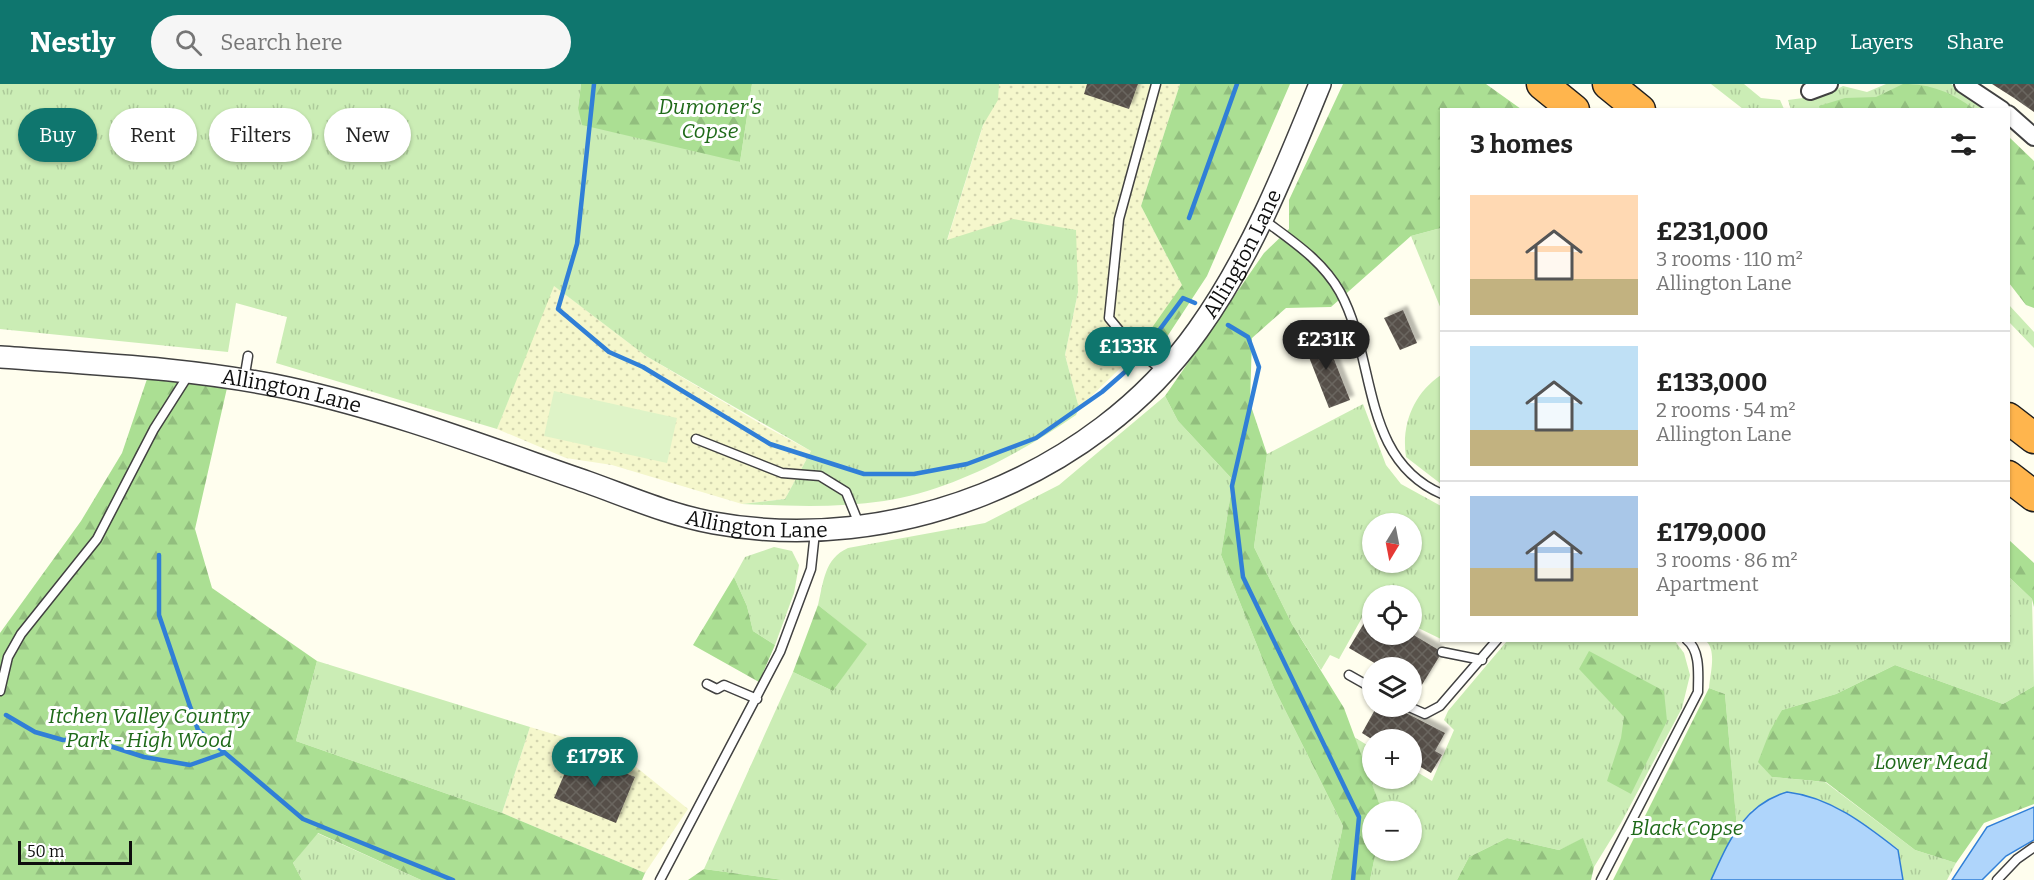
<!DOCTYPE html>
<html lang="en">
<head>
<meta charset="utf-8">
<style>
  :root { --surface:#fff; --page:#f6f6f6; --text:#222; --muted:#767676; --line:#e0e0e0; --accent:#0f766e }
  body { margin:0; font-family:Bitter,serif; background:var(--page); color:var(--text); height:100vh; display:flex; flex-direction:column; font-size:22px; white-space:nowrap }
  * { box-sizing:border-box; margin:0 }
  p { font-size:20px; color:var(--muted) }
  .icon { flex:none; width:33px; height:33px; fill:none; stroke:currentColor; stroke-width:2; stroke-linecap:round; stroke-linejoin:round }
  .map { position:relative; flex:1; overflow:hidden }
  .details { position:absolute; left:1440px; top:24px; width:570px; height:534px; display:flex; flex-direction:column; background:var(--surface); border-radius:0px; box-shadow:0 2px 4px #0004 }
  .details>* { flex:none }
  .hud { position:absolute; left:18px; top:24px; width:570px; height:54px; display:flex; gap:12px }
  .needle { width:39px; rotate:190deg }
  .buttons { position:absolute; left:1362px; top:429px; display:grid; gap:12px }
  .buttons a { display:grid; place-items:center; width:60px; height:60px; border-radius:50%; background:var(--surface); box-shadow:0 2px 4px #0004; font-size:30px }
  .scale { position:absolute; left:18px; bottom:15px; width:114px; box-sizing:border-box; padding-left:6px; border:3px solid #0e0e0e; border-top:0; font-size:16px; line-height:21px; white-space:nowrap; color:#0e0e0e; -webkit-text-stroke:4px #fff; paint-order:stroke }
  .price { position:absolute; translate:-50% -51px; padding:0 14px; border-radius:21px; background:var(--accent); color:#fff; font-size:20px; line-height:39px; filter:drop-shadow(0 2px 3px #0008) }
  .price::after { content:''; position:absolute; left:50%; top:36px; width:18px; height:14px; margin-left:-9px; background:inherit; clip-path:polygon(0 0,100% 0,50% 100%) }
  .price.selected { background:#222; color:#fff }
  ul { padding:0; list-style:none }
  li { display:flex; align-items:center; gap:18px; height:150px; padding:0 30px }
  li+li { border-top:2px solid var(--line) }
  li span { display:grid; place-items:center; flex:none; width:168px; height:120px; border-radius:0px; color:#555 }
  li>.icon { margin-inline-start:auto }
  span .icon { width:72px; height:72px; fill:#fffc; stroke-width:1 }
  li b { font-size:26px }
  h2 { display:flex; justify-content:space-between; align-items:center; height:72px; padding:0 30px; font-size:26px }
  .tag { padding:0 21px; border-radius:27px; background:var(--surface); box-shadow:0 2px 4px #0004; font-size:21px; line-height:54px }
  .tag.selected { background:var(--accent); color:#fff }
  header { display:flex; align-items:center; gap:36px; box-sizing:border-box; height:84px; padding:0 30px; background:var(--accent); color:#fff }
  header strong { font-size:28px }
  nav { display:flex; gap:33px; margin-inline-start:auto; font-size:21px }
  .search { width:420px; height:54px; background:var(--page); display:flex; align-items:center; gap:15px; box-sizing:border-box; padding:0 21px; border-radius:33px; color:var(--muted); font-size:22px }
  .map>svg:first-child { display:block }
  .farmland { fill:url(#farmland-dots) }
  .grass { fill:url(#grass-tufts); fill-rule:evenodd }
  .forest { fill:url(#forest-firs) }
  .pitch { fill:#def3c7 }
  .water { fill:#afd5fb; stroke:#307fd7; stroke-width:1.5 }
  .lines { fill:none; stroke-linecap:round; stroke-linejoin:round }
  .stream { stroke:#307fd7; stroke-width:4.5 }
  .building { fill:url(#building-cross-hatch); filter:url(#shadow) }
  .service-casing { stroke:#414141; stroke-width:11 }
  .minor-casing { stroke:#414141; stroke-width:20 }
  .tertiary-casing { stroke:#414141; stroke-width:24 }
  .motorway-casing { stroke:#1f1f1f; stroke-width:33 }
  .service { stroke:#fff; stroke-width:8 }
  .minor { stroke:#fff; stroke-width:16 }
  .tertiary { stroke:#fff; stroke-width:21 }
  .motorway { stroke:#ffb54d; stroke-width:30 }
  .labels { text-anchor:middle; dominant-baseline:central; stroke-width:6; stroke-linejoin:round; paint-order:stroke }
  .park-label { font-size:21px; font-style:italic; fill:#1f6a19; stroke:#fff }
  .street-label { font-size:21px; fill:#0e0e0e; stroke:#fff }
</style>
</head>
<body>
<header>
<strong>Nestly</strong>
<div class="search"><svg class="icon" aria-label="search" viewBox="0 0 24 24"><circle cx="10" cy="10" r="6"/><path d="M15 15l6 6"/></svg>Search here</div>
<nav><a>Map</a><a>Layers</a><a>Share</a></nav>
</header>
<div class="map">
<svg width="2034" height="796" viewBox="0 0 2034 796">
  <defs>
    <pattern id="farmland-dots" width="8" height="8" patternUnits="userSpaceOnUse" patternTransform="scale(1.5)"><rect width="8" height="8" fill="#f5f7cc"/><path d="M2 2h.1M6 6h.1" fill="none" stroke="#d1d3ae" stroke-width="1.8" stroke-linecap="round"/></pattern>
    <pattern id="grass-tufts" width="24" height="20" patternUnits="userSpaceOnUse" patternTransform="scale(1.5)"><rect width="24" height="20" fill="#cbedb5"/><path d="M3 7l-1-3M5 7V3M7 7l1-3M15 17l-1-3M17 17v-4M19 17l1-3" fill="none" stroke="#adca9a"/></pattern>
    <pattern id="forest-firs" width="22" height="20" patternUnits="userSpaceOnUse" patternTransform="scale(1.5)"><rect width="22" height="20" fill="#abdf93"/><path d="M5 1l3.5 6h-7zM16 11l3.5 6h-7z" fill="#92be7e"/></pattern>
    <pattern id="building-cross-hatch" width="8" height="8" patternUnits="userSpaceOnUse" patternTransform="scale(1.5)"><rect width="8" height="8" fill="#575049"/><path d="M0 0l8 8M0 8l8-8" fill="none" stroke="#6a655f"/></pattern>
    <filter id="shadow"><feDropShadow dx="4.5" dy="-4.5" stdDeviation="1.5" flood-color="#0004"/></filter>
  </defs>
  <rect width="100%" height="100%" fill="#fffeee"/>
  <!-- farmland -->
  <path class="farmland" d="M996,0h184l-39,122 41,79 -44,66 -59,57 -14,-53 13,-63 -131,-51z
    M553,201l93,71 122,72 43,23 -26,48 -43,5 -130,-39 -46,-7 -69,-29z
    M530,643l90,27 68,55 -43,64 -143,-60z"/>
  <!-- grass -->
  <path class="grass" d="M0,0h581l-3,24 162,54 12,-78h247l-1,16 -15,25 -36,115 66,-21 63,11 2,62 -13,63 14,53 -3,7c-57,39 -123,75 -192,86 -46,7 -95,5 -142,3l43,-5 26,-48 -165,-95 -92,-70 -57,143 -221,-66 11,-46 -51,-14 -8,49 -228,-23z
    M1711,0h33l17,14 19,2 4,9h-41z
    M1886,0h65l38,25 -198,1 -3,-10 38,-5 17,-9 24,6z
    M1441,144v81l-30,-73z
    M2009,221l25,27v16l-25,-26z
    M1441,291v109l-35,-27c-5,-33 8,-64 35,-82z
    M1165,312l13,25 55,59 -12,75 53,133 69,138 -12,54h-548l-79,-11 89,-197 40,19 33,-47 -48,-39c6,-24 6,-46 30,-57l137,-25 74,-38z
    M1363,320l23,61 15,19 40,22v133l-29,-14v-29h-40v11l-3,-2 -30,54 -9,-4 -9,15 -29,-46 -38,-77 13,-93zM1372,440h40v38h-40z
    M774,463l18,4 7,14 -5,28 -19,52 -22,-14 -6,-25 -13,-29 11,-20z
    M2009,493l23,22 2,87 -31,18 -108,-39 -59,29 -54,16 -10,67 53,5 90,68 41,13 -9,17h-44l-5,-31 -28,-21 -36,-22 -82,4 -15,18 -12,-134 -16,-6c1,-14 8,-37 -3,-47l302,-1z
    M1507,557h168l9,12 6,22 -8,33 -61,115 -27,44 -11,-28 -24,11 -52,-12 -38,19 -12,23h-87l6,-29 36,-1v-38l-30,-1 -28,-74 18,11v30h40v-9l20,12 22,-51 -10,-10 4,-9z
    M317,577l213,66 -28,86 -206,-72z
    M317,749l104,47h-119l-9,-17z"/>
  <!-- forest -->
  <path class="forest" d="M581,0h171l-12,78 -158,-37 -4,-17z
    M1180,0h110l-83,192 -50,76 -13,-13 38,-54 -41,-79z
    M1343,0h143l35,25 -79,1 -1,118 -30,8 -80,71 -45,1 -34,30 -2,65 17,51 -13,93 38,77 52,84 38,103 -10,1v38l4,1 -6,29h-39l12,-54 -69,-138 -53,-133 12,-75 -55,-59 -13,-25 99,-143 25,-24v-29z
    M1903,0c28,0 48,8 71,25l-154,1 -1,-4 26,-8 31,-1z
    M2009,53l25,24v147l-8,-3 -17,-22z
    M147,295l80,9 -32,141 17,59 105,73 -21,80 206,72 143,60 -3,7h-221l-103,-47 -25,30 9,17h-302v-247l81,-112 41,-68z
    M2009,456l25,23v44l-2,-8 -23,-22z
    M734,493l13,29 6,25 22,14 -16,37 -66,-37z
    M818,521l49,39 -34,47 -40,-19z
    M1589,567l75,40 3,30 -36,73 -24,-13 14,-43 3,-21 -45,-48z
    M1895,581l108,39 31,-18v118l-50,19 -28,40 -41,-13 -89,-68 -54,-5 -14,-15 12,-31 12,-21 54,-16z
    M1709,604l16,6 12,134 -26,52h-98z
    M1507,754l52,12 24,-12 11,29 -3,13h-134l12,-23z
    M704,785l79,11h-95z"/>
  <!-- pitch -->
  <path class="pitch" d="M554,307l123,27 -10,45 -123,-27z"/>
  <!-- water -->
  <path class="water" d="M1787,708c43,5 78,32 111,58l5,30h-192c18,-39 32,-75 76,-88z
    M2034,723v33l-28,16 -24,24h-30l35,-53z"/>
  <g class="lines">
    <!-- stream -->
    <path class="stream" d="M594,0l-17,160 -19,65 51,43 34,15 127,77 94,30h50l53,-10 69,-26 66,-46 32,-28
      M1189,134l48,-134
      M1228,241l20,12 11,30 -27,119 11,91 116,240 -6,63
      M1149,260l34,-46 12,5
      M159,471v60l39,115 105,89 150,61
      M6,631l29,17 28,8 25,-1 56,18 46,8 34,-12"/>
  </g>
  <!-- building -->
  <path class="building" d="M1087,0h51l-9,25 -45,-15z
    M1992,0h42v28l-20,-14z
    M1403,226l14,33 -17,7 -16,-32z
    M1324,250l26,66 -21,8 -26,-66z
    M1372,526v24h40l25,15 2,8 -19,31 -8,-4v-16h-29l-34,-20z
    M1377,622h23l4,6 41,21 -10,18 7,4 -11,18 -19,-11v-22h-39l-11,-7z
    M574,668l61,25 -19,46 -62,-25z"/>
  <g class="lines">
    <defs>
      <path id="service" d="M1156,0l-37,135 -10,99 24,29 30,24
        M1264,136c28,21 58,40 76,72 37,67 20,167 102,202
        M244,296l4,-24
        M696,355l86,34 38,3 26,16 13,32
        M1442,568l40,8
        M1349,591l23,13
        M707,600l10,5 7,-4 33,14
        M0,607l8,-34 13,-23 76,-95 57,-110 35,-55
        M1407,622l18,8 15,-8 57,-66
        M660,796l120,-228 31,-83 4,-37
        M1601,796l97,-188c0,-16 3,-41 -11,-52
        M1997,796l20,-21 17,-12"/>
      <path id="minor" d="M1963,0l39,26
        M1810,7l19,-7
        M2008,30l26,23"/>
      <g id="tertiary">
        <path id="s1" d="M0,273c96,7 193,11 288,31 102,22 201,60 299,94 42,15 83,33 127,41 178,33 379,-45 484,-193 53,-74 88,-162 122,-246"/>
      </g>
      <path id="motorway" d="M1542,0l32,26
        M1608,0l32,26
        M2008,334l26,20
        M2008,392l26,20"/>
    </defs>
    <!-- service casing -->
    <use href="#service" class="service-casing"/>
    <!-- minor casing -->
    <use href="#minor" class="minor-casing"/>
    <!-- tertiary casing -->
    <use href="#tertiary" class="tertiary-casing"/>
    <!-- motorway casing -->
    <use href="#motorway" class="motorway-casing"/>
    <!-- service -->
    <use href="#service" class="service"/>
    <!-- minor -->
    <use href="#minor" class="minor"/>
    <!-- tertiary -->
    <use href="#tertiary" class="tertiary"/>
    <!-- motorway -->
    <use href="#motorway" class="motorway"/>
  </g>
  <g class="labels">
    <!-- park labels -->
    <g class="park-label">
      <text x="710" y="23">Dumoner's<tspan x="710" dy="24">Copse</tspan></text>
      <text x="149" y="632">Itchen Valley Country<tspan x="149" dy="24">Park - High Wood</tspan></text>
      <text x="1931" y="678">Lower Mead</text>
      <text x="1687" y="744">Black Copse</text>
    </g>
    <!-- street labels -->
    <g class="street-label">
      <text stroke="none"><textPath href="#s1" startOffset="1374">Allington Lane</textPath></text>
      <text stroke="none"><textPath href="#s1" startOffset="294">Allington Lane</textPath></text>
      <text stroke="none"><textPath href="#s1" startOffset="780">Allington Lane</textPath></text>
    </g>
  </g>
</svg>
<div class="buttons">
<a><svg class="needle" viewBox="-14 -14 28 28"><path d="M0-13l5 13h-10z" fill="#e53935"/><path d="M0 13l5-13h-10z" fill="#767676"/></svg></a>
<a><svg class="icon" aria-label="locate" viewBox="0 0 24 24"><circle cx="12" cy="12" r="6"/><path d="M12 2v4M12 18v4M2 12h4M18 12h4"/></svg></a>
<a><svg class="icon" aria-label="layers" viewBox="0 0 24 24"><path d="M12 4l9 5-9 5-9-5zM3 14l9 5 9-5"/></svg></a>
<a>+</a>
<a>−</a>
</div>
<div class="scale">50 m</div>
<b class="price selected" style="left:1326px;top:287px">£231K</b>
<b class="price" style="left:1128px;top:294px">£133K</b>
<b class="price" style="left:595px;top:704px">£179K</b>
<div class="hud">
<a class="tag selected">Buy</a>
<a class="tag">Rent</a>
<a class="tag">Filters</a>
<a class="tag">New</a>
</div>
<section class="details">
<h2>3 homes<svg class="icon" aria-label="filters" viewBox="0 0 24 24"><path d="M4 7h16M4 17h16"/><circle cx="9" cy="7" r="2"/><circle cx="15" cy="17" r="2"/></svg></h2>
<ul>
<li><span style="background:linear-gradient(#ffd9b3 70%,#c2b280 0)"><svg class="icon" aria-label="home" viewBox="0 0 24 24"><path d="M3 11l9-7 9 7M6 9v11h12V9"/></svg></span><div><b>£231,000</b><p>3 rooms · 110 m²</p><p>Allington Lane</p></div></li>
<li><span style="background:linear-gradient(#bfe0f5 70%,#c2b280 0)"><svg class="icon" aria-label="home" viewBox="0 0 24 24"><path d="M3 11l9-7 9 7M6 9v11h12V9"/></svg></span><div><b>£133,000</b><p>2 rooms · 54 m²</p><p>Allington Lane</p></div></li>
<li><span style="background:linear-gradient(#a9c7e8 60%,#c2b280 0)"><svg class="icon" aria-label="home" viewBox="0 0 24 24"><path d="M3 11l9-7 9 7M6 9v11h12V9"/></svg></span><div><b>£179,000</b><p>3 rooms · 86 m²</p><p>Apartment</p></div></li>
</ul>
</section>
</div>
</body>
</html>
